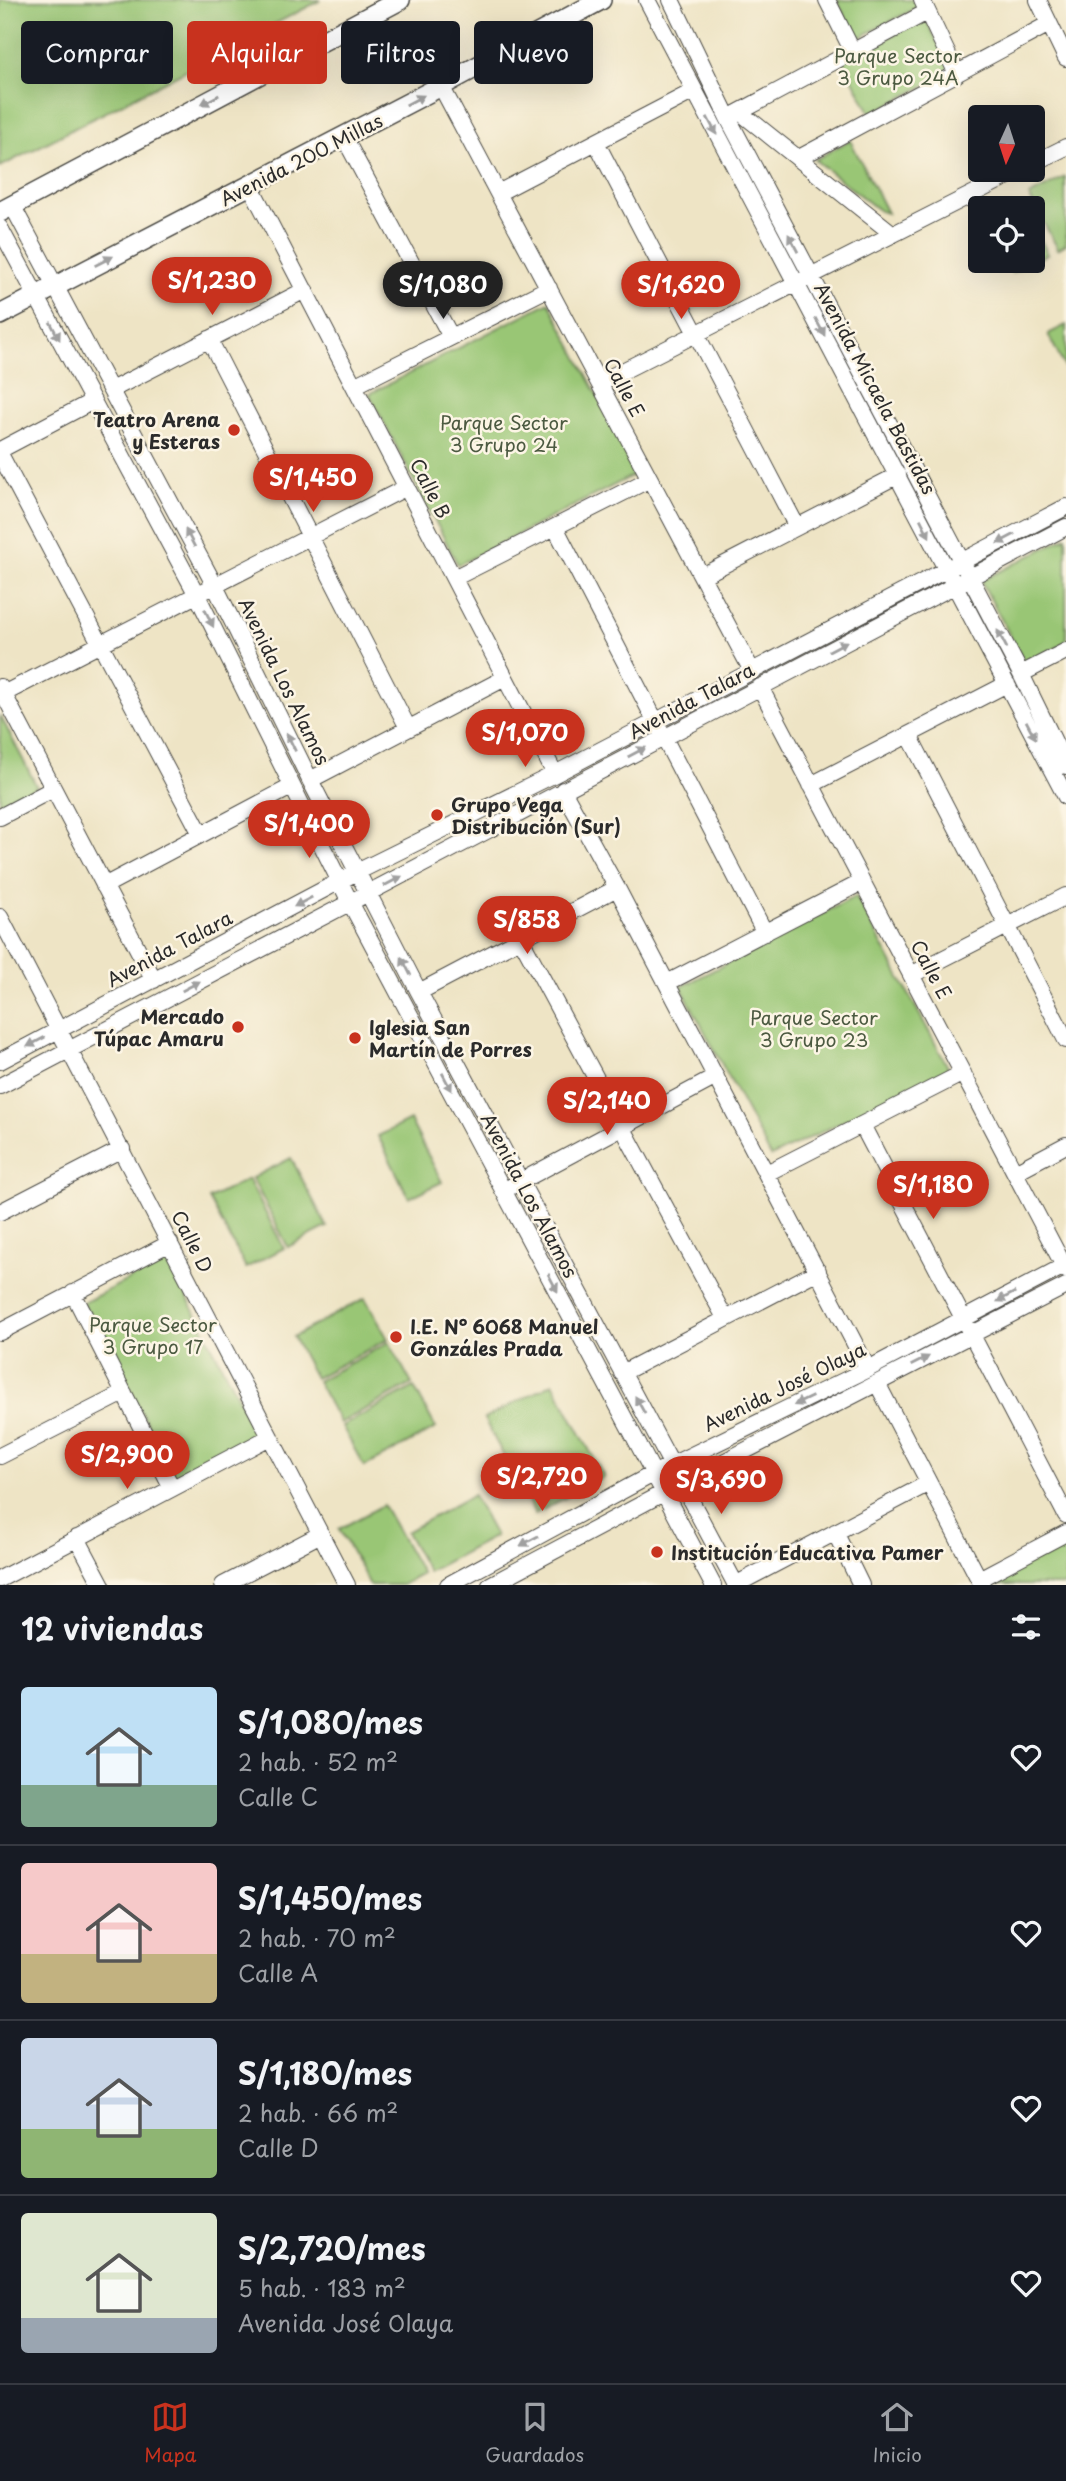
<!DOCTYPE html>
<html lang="es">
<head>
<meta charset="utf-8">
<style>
  :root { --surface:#171b24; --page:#20242c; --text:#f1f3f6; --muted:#9ea1a6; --line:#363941; --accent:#c8321e }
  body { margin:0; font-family:"Playpen Sans",sans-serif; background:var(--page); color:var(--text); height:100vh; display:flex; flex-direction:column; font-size:26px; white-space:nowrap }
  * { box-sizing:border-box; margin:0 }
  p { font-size:23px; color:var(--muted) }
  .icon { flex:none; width:38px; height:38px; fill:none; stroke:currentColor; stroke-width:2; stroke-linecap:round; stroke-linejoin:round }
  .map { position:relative; height:1585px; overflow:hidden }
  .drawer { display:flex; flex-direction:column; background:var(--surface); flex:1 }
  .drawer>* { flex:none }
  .top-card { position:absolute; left:21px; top:21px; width:700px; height:63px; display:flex; gap:14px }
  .needle { width:46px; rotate:183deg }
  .tools { position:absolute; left:968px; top:105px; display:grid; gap:14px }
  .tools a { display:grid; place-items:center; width:77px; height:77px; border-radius:7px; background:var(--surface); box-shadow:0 7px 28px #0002; font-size:35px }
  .price { position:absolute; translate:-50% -60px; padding:0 16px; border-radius:24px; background:var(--accent); color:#fff; font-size:23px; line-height:46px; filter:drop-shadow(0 2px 4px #0008) }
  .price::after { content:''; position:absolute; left:50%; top:42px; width:21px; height:16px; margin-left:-10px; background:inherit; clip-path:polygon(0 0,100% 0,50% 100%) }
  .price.selected { background:#222; color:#fff }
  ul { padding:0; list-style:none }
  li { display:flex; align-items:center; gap:21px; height:175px; padding:0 21px }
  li+li { border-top:2px solid var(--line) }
  li span { display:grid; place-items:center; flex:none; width:196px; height:140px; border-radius:7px; color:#555 }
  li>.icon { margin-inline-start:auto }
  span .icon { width:84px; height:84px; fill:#fffc; stroke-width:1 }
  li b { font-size:30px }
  h2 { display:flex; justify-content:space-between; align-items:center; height:84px; padding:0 21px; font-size:30px }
  .tag { padding:0 24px; border-radius:7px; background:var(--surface); box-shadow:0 7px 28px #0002; font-size:24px; line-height:63px }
  .tag.selected { background:var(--accent); color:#fff }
  .dock { display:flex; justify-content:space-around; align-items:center; height:98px; border-top:2px solid var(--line); background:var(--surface); font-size:19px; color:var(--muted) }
  .dock a { display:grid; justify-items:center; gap:4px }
  .dock .selected { color:var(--accent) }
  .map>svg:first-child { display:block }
  .green { fill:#99c674; stroke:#627850; stroke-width:2 }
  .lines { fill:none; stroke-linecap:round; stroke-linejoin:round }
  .minor-casing { stroke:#484742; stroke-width:18 }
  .major-casing { stroke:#484742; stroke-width:22 }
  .minor { stroke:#fff; stroke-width:16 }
  .major { stroke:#fff; stroke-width:19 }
  .oneway { fill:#a0a0a0 }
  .poi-dot { fill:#c8321e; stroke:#fcf5e5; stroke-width:2.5 }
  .labels { text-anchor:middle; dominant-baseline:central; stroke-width:5; stroke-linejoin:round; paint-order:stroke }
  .park-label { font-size:19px; fill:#4c5a41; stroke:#fcf5e5 }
  .street-label { font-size:19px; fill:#2b2b2b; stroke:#fcf5e5 }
  .poi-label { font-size:19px; font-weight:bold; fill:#2b2b2b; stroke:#fcf5e5; text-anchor:start }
</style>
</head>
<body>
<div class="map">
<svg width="1066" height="1585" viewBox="0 0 1066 1585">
  <rect width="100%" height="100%" fill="#fcf5e5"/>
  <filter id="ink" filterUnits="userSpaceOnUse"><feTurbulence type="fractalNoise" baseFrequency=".0143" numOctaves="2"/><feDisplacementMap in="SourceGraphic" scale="14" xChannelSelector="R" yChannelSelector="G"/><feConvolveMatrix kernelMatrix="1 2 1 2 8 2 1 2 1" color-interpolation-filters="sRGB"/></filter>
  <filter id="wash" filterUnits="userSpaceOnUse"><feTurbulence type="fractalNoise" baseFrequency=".00686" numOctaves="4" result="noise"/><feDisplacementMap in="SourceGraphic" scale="28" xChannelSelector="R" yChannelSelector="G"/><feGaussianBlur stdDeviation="1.57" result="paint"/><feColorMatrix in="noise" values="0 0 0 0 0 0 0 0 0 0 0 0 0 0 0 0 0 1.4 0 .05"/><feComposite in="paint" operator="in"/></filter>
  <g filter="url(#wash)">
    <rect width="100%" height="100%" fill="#eee4c5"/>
    <!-- green -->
    <path class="green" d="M0,0h321l-321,167z
      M840,0h74l4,7 -61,32 -20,-38z
      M925,18l28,53 -82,43 -28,-53z
      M850,140l37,73 -7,-2 -65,-51z
      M1065,177l1,67 -8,5 -29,-53z
      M1033,225l15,29 -36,19 -7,-12h27z
      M549,302l89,171 -180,92 -89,-171z
      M1066,325v45l-18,-36z
      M1066,537v106l-41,21 -44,-83z
      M0,715l37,72 -37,19z
      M856,896l93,173 -178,88 -90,-170z
      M410,1120l32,62 -33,16 -31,-62z
      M291,1158l36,69 -39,20 -36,-69z
      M248,1179l36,69 -38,20 -37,-69z
      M168,1259l88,174 -81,43 -92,-173z
      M365,1298l23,41 -73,39 -22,-41z
      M389,1342l23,42 -72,39 -23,-42z
      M553,1383l51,94 -69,37 -51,-95z
      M414,1387l22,41 -72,39 -22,-41z
      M473,1495l22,41 -67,36 -22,-40z
      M383,1505l39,69 -20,11h-32l-31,-56z
      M1066,1543v42h-74l-1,-3z"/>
  </g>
  <g filter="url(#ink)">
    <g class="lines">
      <defs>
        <path id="minor" d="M647,0l419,797
          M671,0l57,118 293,556 45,92
          M827,0l26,52
          M922,0l35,74
          M1038,0l28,58
          M441,86l311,585
          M740,112l153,122
          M728,118l199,-106
          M344,137l107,200
          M596,142l201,385
          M799,158l250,-134
          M1032,164l34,-17
          M250,185l305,589
          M498,193l196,-102
          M12,205l203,381 95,194 109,212 317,593
          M0,228l197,367 153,307 363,683
          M209,339l199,389
          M599,383l421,-213
          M354,386l195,-98
          M111,390l194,-100
          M0,450l93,-49
          M0,454l201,380
          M555,527l210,406
          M702,576l196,-101
          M454,578l196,-99
          M1021,674l45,-23
          M0,687l154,293
          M760,687l306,583
          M3,694l404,-207
          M909,735l157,305
          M310,780l195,-102
          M811,785l196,-101
          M563,790l54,98 251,481
          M0,817l53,-28
          M104,886l187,-99
          M0,917l347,668
          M521,939l204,379
          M911,975l155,-79
          M667,983l195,-101
          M419,992l198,-104
          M0,1061l357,-189 198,-98 511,-267
          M0,1086l1066,-559
          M862,1125l204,390
          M1015,1172l51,-27
          M767,1173l196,-100
          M512,1186l204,-109
          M0,1212l122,-63
          M73,1293l99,195
          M0,1332l170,-89
          M622,1373l196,-102
          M877,1383l105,202
          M0,1456l124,-63
          M835,1532l26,53
          M77,1538l25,47
          M0,1579l270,-142
          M979,1579l87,-46
          M223,1585l98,-51
          M448,1585l205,-111 215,-105 198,-104
          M490,1585l173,-92 403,-207
          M735,1585l194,-102"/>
        <path id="major" d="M0,212l400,-212
          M0,315l441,-229 160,-86"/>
      </defs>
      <!-- minor casing -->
      <use href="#minor" class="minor-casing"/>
      <!-- major casing -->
      <use href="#major" class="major-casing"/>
      <!-- minor -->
      <use href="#minor" class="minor"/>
      <!-- major -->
      <use href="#major" class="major"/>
    </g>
    <!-- one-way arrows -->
    <defs><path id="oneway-solid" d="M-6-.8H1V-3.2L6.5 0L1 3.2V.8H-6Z" transform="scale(1.75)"/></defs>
    <g class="oneway">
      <use href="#oneway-solid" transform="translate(210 100) rotate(152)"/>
      <use href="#oneway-solid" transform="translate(415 100) rotate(-28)"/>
      <use href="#oneway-solid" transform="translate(712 126) rotate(62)"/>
      <use href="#oneway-solid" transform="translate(793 243) rotate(-118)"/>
      <use href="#oneway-solid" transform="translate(104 261) rotate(-27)"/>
      <use href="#oneway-solid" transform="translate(820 327) rotate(62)"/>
      <use href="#oneway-solid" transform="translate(55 331) rotate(62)"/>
      <use href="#oneway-solid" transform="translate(925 528) rotate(63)"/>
      <use href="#oneway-solid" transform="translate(190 538) rotate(-118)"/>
      <use href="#oneway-solid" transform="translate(1006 539) rotate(152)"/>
      <use href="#oneway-solid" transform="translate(209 618) rotate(64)"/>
      <use href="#oneway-solid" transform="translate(1002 639) rotate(-118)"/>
      <use href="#oneway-solid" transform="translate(838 646) rotate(-28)"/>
      <use href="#oneway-solid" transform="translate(1031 730) rotate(62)"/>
      <use href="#oneway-solid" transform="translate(291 742) rotate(-116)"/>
      <use href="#oneway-solid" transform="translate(637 752) rotate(-28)"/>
      <use href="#oneway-solid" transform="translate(393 881) rotate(-28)"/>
      <use href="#oneway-solid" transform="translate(303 902) rotate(152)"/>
      <use href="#oneway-solid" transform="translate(406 966) rotate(-117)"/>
      <use href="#oneway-solid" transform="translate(191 986) rotate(-28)"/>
      <use href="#oneway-solid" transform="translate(36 1042) rotate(152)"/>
      <use href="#oneway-solid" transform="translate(447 1082) rotate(62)"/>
      <use href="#oneway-solid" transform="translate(553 1283) rotate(62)"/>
      <use href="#oneway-solid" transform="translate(1006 1297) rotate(152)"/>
      <use href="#oneway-solid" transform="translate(920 1361) rotate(-27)"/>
      <use href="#oneway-solid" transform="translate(803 1401) rotate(154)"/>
      <use href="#oneway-solid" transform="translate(640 1405) rotate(-119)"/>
      <use href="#oneway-solid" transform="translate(529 1541) rotate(151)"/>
    </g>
  </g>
  <!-- markers -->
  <g class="poi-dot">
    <circle cx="234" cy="430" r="7"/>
    <circle cx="437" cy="815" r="7"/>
    <circle cx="238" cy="1027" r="7"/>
    <circle cx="355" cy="1038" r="7"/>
    <circle cx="396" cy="1337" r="7"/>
    <circle cx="657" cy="1552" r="7"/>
  </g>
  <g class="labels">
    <!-- park labels -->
    <g class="park-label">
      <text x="898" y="55">Parque Sector<tspan x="898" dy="22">3 Grupo 24A</tspan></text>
      <text x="504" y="422">Parque Sector<tspan x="504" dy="22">3 Grupo 24</tspan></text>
      <text x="814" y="1017">Parque Sector<tspan x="814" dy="22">3 Grupo 23</tspan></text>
      <text x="153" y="1324">Parque Sector<tspan x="153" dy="22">3 Grupo 17</tspan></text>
    </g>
    <!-- street labels -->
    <g class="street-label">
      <text transform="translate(301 159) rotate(-27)">Avenida 200 Millas</text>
      <text transform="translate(625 387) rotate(62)">Calle E</text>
      <text transform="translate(876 388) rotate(62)">Avenida Micaela Bastidas</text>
      <text transform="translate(431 488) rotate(63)">Calle B</text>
      <text transform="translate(285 681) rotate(64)">Avenida Los Alamos</text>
      <text transform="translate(691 700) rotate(-28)">Avenida Talara</text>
      <text transform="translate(169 948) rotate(-28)">Avenida Talara</text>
      <text transform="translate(932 969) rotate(62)">Calle E</text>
      <text transform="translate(530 1195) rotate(62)">Avenida Los Alamos</text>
      <text transform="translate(193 1241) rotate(63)">Calle D</text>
      <text transform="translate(784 1386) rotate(-26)">Avenida José Olaya</text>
    </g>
    <!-- poi labels -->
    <g class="poi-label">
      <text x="220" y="419" text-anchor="end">Teatro Arena<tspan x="220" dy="22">y Esteras</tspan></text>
      <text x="451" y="804">Grupo Vega<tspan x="451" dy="22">Distribución (Sur)</tspan></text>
      <text x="224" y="1016" text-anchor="end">Mercado<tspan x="224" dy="22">Túpac Amaru</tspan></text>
      <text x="369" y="1027">Iglesia San<tspan x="369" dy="22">Martín de Porres</tspan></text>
      <text x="410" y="1326">I.E. N° 6068 Manuel<tspan x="410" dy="22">Gonzáles Prada</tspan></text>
      <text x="671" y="1552">Institución Educativa Pamer</text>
    </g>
  </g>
</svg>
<div class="tools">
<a><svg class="needle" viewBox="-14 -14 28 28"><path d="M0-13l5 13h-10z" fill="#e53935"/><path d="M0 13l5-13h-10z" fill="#9ea1a6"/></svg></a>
<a><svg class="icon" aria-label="locate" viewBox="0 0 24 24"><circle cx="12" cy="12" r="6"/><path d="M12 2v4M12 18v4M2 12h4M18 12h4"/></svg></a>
</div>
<b class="price" style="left:212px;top:317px">S/1,230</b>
<b class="price selected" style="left:443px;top:321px">S/1,080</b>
<b class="price" style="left:681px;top:321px">S/1,620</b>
<b class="price" style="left:313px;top:514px">S/1,450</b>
<b class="price" style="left:525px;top:769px">S/1,070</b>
<b class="price" style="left:309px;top:860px">S/1,400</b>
<b class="price" style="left:527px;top:956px">S/858</b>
<b class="price" style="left:607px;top:1137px">S/2,140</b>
<b class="price" style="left:933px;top:1221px">S/1,180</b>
<b class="price" style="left:127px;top:1491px">S/2,900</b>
<b class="price" style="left:542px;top:1513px">S/2,720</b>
<b class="price" style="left:721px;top:1516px">S/3,690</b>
<div class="top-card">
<a class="tag">Comprar</a>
<a class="tag selected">Alquilar</a>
<a class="tag">Filtros</a>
<a class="tag">Nuevo</a>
</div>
</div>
<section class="drawer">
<h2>12 viviendas<svg class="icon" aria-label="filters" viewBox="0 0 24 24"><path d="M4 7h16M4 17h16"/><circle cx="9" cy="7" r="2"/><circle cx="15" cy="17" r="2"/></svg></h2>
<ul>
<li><span style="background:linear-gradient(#bfe0f5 70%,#7fa58c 0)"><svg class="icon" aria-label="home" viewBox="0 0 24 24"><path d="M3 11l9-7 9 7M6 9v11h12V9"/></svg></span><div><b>S/1,080/mes</b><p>2 hab. · 52 m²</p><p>Calle C</p></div><svg class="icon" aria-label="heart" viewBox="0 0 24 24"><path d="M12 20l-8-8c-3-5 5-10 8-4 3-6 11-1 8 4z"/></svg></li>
<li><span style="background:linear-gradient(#f6c9c9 65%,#c2b280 0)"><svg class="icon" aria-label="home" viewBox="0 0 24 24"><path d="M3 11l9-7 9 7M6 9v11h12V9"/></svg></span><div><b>S/1,450/mes</b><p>2 hab. · 70 m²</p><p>Calle A</p></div><svg class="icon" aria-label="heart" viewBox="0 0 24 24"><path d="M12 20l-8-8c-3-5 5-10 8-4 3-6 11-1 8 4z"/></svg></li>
<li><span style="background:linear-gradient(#c9d6e8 65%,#8fb573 0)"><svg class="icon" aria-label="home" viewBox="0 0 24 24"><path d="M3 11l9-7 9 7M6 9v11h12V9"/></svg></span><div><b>S/1,180/mes</b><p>2 hab. · 66 m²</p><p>Calle D</p></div><svg class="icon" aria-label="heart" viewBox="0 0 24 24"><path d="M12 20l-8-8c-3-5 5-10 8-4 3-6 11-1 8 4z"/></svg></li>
<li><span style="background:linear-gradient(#dfe7d0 75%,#9aa5b1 0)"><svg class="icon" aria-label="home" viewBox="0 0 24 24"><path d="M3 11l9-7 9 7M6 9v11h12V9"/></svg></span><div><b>S/2,720/mes</b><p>5 hab. · 183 m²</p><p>Avenida José Olaya</p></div><svg class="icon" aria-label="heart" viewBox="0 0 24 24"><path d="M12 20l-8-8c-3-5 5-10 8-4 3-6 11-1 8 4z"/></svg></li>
</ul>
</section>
<nav class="dock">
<a class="selected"><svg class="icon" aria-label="map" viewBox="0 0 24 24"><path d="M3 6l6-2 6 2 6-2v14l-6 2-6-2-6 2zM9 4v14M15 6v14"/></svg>Mapa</a>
<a><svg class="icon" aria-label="saved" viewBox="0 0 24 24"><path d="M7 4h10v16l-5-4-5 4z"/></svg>Guardados</a>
<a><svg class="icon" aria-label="home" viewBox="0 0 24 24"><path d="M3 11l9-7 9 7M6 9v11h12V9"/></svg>Inicio</a>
</nav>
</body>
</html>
